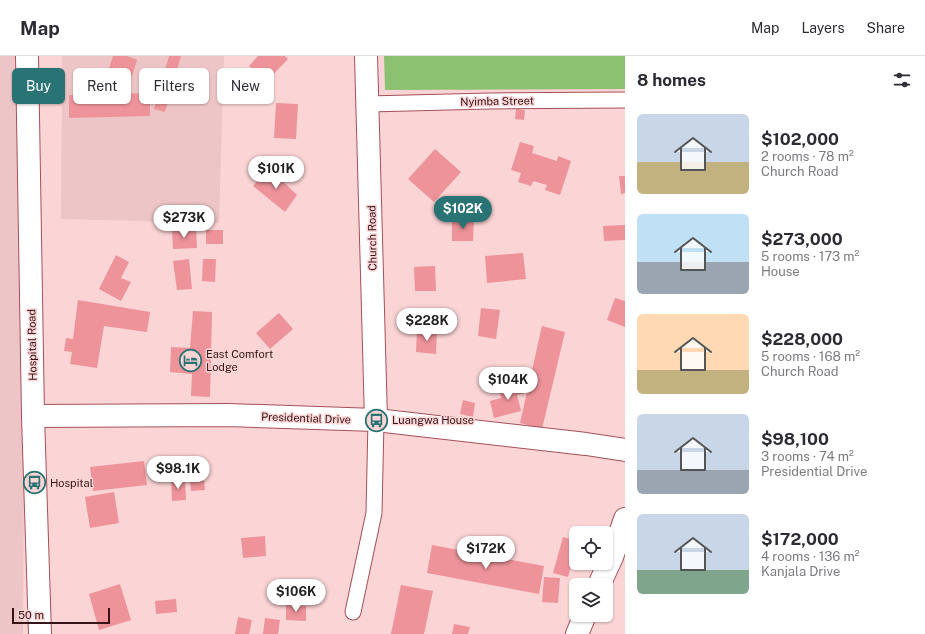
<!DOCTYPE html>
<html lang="en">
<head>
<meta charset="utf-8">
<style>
  :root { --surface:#fff; --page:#f7f7f7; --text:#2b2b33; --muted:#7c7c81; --line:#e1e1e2; --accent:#297374 }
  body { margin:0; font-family:"Public Sans",sans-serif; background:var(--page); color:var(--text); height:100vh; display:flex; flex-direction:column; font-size:15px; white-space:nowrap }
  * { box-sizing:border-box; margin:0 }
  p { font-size:13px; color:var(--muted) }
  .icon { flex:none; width:22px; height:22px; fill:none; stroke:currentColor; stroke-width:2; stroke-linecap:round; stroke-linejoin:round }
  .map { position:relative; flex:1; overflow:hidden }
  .panel { display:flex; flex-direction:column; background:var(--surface); width:300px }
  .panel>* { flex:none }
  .banner { position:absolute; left:12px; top:12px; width:380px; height:36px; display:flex; gap:8px }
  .tools { position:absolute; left:569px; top:470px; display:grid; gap:8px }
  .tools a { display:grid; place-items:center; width:44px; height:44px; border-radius:6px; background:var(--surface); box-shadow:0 1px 3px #0004; font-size:20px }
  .scale { position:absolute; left:12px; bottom:10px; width:98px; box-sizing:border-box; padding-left:4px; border:2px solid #361418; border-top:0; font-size:11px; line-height:14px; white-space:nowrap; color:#361418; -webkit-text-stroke:3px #fbd4d5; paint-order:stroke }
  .price { position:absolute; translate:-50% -34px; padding:0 9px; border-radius:14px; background:#fff; color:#222; font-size:13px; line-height:26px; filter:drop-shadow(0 1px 2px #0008) }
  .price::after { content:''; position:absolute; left:50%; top:24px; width:12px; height:9px; margin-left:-6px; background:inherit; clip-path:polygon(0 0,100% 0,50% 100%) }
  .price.on { background:var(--accent); color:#fff }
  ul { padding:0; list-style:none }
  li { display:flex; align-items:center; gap:12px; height:100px; padding:0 12px }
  li span { display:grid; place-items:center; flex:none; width:112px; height:80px; border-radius:6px; color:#555 }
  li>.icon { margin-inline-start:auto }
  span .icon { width:48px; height:48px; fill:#fffc; stroke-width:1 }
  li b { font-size:17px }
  h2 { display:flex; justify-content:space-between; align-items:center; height:48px; padding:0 12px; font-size:17px }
  .tag { padding:0 14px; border-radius:6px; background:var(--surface); box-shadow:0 1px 3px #0004; font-size:14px; line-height:36px }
  .tag.on { background:var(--accent); color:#fff }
  header { display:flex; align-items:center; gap:24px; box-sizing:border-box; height:56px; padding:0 20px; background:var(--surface); border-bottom:1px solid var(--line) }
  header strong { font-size:19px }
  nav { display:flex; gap:22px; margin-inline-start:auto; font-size:14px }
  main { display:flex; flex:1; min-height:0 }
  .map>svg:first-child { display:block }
  .built { fill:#eec5c6 }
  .green { fill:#8cc171 }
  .building { fill:#ed9399 }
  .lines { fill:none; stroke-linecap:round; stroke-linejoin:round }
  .street-casing { stroke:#a45159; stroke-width:17 }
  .secondary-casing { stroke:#a45159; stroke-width:24 }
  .street { stroke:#fff; stroke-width:15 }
  .secondary { stroke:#fff; stroke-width:22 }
  .labels { text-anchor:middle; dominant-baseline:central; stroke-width:3; stroke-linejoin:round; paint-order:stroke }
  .street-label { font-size:11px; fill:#361418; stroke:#fbd4d5 }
  .poi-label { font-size:11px; fill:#361418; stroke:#fbd4d5; text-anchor:start }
</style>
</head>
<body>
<header>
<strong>Map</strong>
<nav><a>Map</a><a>Layers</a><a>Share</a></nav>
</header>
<main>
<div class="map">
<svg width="625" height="578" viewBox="0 0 625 578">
  <rect width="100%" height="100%" fill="#fbd4d5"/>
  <!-- built -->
  <path class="built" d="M0,0h27l-4,578h-23z
    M62,0h162l-5,167 -158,-4z"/>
  <!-- green -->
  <path class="green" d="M384,0h241v33l-240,1z"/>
  <!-- building -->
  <path class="building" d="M113,0h14l10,4 -5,16 -10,-4 -1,3 -13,-4z
    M169,0h12l-16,56 -11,-3z
    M258,0h27l3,3 -22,23 -17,-16z
    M150,37v23l-81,2v-23z
    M276,47l22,1 -2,35 -22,-1z
    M516,53l9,1 -1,10 -9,-1z
    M520,86l14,4 -2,7 25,8 1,-5 13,5 -11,34 -15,-5 2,-5 -14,-4 -2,5 -13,-4 3,-9 -10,-3z
    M435,93l26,23 -27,30 -26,-23z
    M269,112l28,27 -12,17 -32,-26z
    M619,120h6v17l-4,1z
    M452,164h22l-1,21h-21z
    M625,169v15l-21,1 -1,-15z
    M196,173l1,19 -24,1 -1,-19z
    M206,174h17v14h-17z
    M523,197l3,26 -39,4 -2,-27z
    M116,199l13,7 -8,16 10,4 -10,19 -22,-12z
    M189,203l3,30 -15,1 -4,-29z
    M203,203h13l-1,23 -13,-1z
    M435,210l1,25h-21l-1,-24z
    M615,242l10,3v26l-18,-7z
    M78,244l72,12 -3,20 -43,-6 -7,42 -27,-4 2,-12 -8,-1 2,-13 7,1z
    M481,252l19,2 -4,29 -18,-3z
    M193,255l19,1 -2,85 -19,-1 1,-22 -22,-2 1,-25 19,1z
    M279,257l14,16 -23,20 -14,-16z
    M542,270l23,6 -23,97 -22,-6z
    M417,274l20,1 -1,23 -20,-2z
    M516,328l1,2 6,-2 2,9 -8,2 4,16 -27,7 -4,-17 11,-3 -2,-10z
    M463,344l12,3 -2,14 -13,-3z
    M144,405l3,24 -54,6 -3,-24z
    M203,412l2,22 -14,1 -2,-22z
    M185,422l1,22 -14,1 -1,-22z
    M114,436l5,31 -29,5 -5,-31z
    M265,480l1,20 -23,2 -2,-20z
    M563,481l13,4v6l-8,30 -15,-4z
    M432,489l112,21 -5,28 -112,-21z
    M544,521l16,1 -2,25 -16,-1z
    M120,528l11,36 -32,10 -10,-36z
    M401,529l32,6 -9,43h-33z
    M176,543l1,13 -21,2 -1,-13z
    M286,549l20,1v15l-20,-1z
    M238,561l14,3 -3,14h-14z
    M265,562l15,2 -2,14h-15z
    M454,568l16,3 -2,7h-16z"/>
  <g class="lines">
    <defs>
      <path id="street" d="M368,48l121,-3 136,-1
        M353,556l21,-99 2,-93"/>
      <path id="secondary" d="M27,0l6,360 7,218
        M366,0l10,364
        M33,360l195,-1 148,5 210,24 39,6
        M599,529l13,-28 13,-38
        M577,578l8,-19"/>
    </defs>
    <!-- street casing -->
    <use href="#street" class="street-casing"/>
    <!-- secondary casing -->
    <use href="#secondary" class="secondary-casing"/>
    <!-- street -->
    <use href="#street" class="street"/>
    <!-- secondary -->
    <use href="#secondary" class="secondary"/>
  </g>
  <!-- icons -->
  <defs>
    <symbol id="hotel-ring" viewBox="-11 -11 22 22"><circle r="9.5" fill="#fbd4d5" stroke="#297374" stroke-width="1.5"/><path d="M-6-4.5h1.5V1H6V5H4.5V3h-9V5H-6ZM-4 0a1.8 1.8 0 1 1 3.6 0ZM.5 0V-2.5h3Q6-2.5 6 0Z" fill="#297374"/></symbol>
    <symbol id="bus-ring" viewBox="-11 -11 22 22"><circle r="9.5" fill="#fbd4d5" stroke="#297374" stroke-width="1.5"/><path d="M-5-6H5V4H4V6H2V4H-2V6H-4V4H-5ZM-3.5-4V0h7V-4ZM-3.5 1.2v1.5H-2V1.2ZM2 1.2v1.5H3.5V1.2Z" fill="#297374"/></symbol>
  </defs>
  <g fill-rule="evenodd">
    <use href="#hotel-ring" x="178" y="292" width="25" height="25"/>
    <use href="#bus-ring" x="364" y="352" width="25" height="25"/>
    <use href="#bus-ring" x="22" y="414" width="25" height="25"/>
  </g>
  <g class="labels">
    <!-- street labels -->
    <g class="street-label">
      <text transform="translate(497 45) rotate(-1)">Nyimba Street</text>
      <text transform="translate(372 182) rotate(-91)">Church Road</text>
      <text transform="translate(32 289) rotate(-91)">Hospital Road</text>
      <text transform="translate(306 362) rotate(2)">Presidential Drive</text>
    </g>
    <!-- poi labels -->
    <g class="poi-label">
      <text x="206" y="298">East Comfort<tspan x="206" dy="13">Lodge</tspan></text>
      <text x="392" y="364">Luangwa House</text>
      <text x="50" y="427">Hospital</text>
    </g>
  </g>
</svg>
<div class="tools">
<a><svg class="icon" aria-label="locate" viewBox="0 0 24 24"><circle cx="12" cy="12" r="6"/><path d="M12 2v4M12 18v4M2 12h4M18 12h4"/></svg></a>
<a><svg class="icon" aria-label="layers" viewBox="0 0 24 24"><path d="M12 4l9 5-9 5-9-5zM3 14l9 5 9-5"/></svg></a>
</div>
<div class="scale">50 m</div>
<b class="price" style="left:276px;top:134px">$101K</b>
<b class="price on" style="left:463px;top:174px">$102K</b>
<b class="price" style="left:184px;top:183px">$273K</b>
<b class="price" style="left:427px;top:286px">$228K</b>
<b class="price" style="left:508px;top:345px">$104K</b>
<b class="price" style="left:178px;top:434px">$98.1K</b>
<b class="price" style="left:486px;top:514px">$172K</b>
<b class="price" style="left:296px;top:557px">$106K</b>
<div class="banner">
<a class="tag on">Buy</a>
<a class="tag">Rent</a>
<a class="tag">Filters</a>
<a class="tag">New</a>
</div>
</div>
<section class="panel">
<h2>8 homes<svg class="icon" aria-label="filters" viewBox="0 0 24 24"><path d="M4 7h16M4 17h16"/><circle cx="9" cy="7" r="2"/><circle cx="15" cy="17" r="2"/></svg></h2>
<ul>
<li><span style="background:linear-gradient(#c9d6e8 60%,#c2b280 0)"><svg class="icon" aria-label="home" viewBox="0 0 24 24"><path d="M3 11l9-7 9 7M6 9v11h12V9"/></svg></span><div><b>$102,000</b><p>2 rooms · 78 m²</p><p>Church Road</p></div></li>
<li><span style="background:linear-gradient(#bfe0f5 60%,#9aa5b1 0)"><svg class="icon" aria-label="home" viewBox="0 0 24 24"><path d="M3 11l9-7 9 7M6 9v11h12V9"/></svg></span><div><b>$273,000</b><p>5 rooms · 173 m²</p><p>House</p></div></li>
<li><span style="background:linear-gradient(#ffd9b3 70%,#c2b280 0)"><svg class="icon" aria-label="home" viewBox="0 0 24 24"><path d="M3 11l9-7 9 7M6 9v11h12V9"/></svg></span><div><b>$228,000</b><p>5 rooms · 168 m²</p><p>Church Road</p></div></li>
<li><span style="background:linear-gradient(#c9d6e8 70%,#9aa5b1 0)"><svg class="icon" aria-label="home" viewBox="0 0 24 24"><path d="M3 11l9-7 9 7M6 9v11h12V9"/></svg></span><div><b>$98,100</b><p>3 rooms · 74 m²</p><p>Presidential Drive</p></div></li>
<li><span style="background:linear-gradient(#c9d6e8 70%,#7fa58c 0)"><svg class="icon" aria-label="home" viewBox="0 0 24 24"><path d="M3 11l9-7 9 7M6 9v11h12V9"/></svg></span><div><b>$172,000</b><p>4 rooms · 136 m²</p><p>Kanjala Drive</p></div></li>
</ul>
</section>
</main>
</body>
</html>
